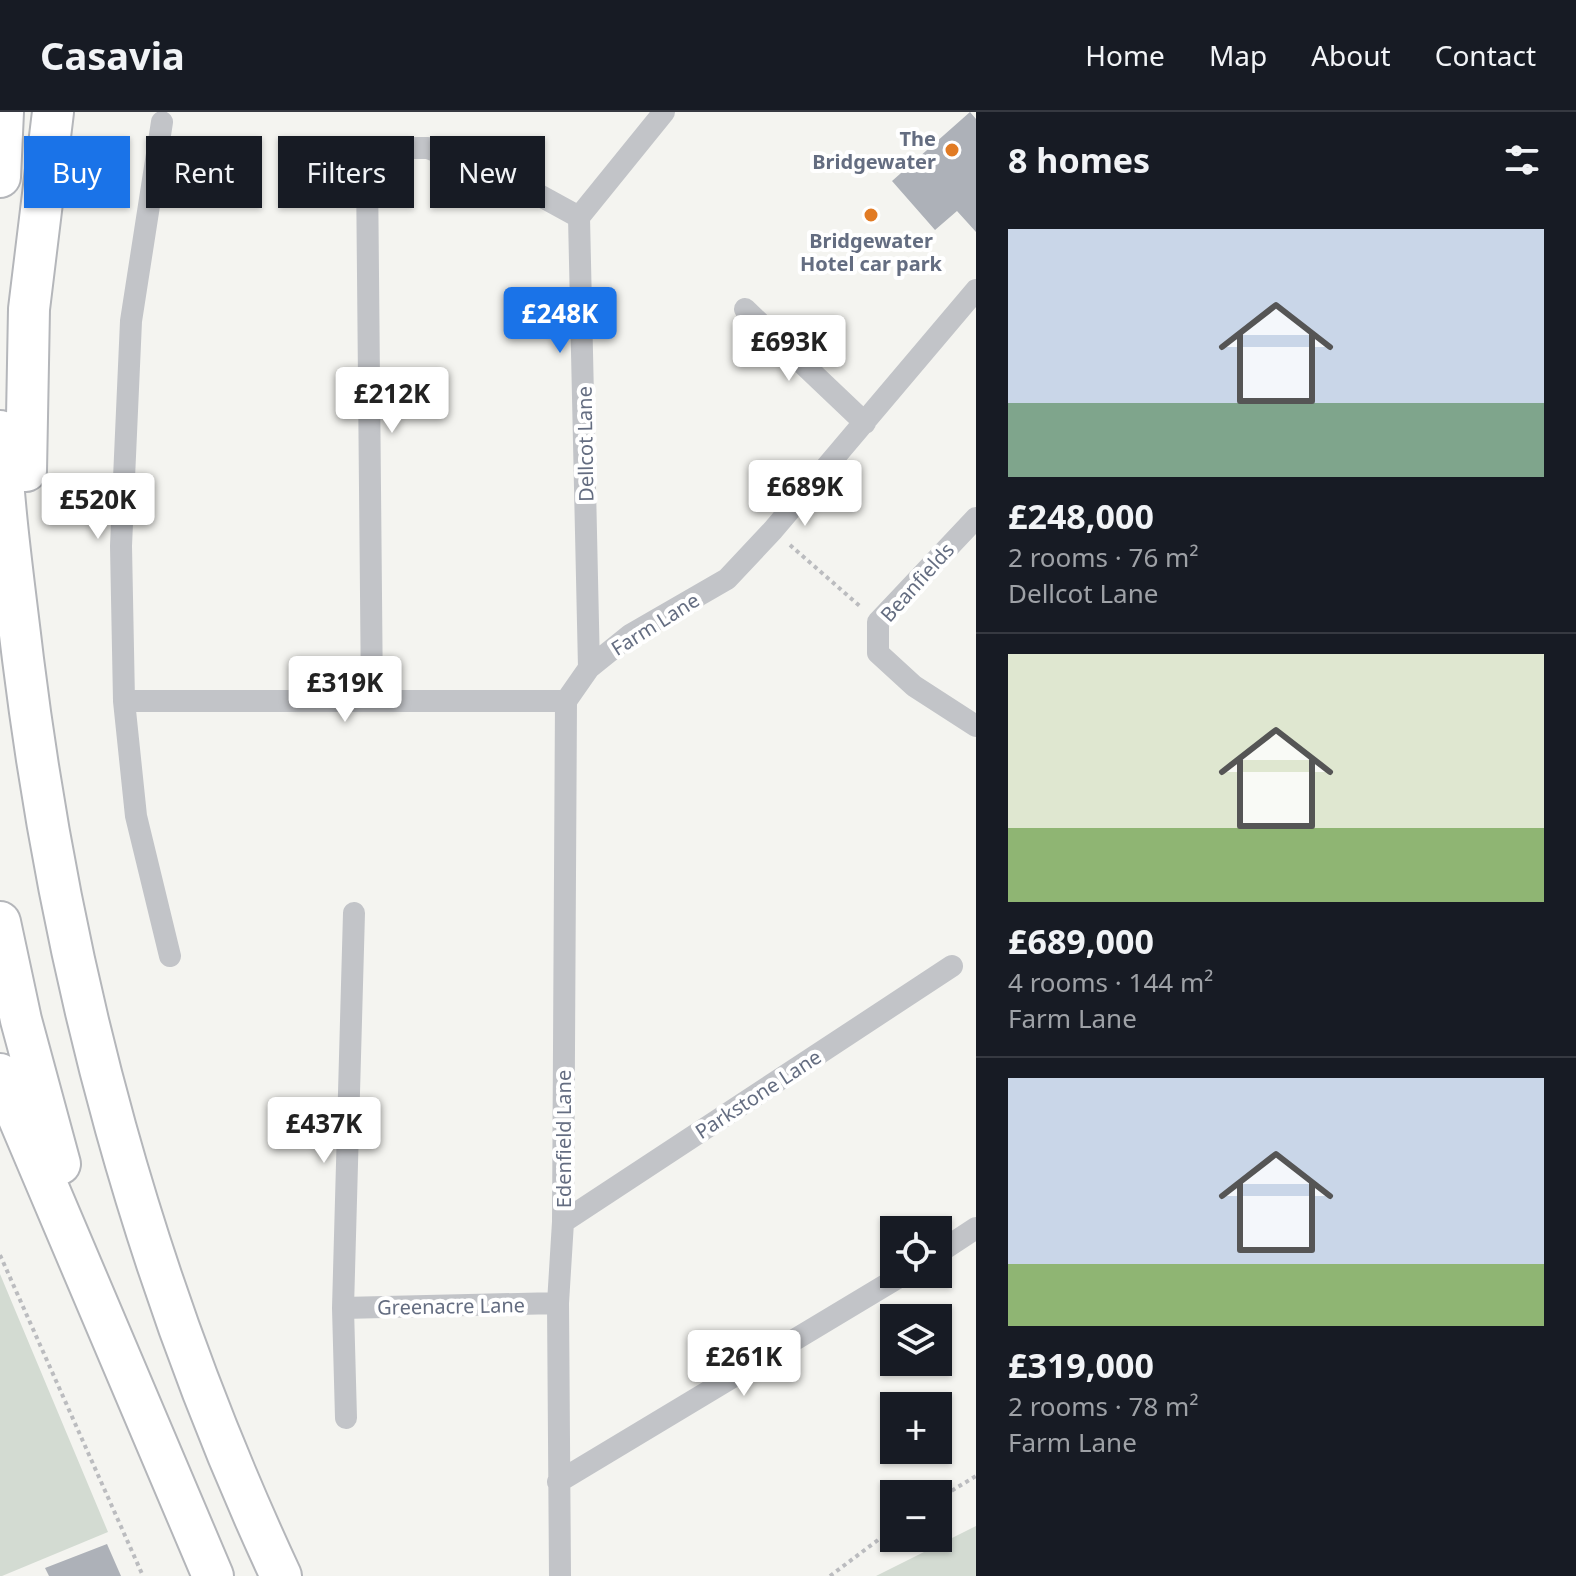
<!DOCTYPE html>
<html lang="en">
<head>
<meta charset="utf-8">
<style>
  :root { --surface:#171b24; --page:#20242c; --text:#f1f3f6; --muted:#9ea1a6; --line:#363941; --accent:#1a73e8 }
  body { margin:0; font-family:"Noto Sans",sans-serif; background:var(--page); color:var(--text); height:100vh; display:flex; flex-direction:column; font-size:30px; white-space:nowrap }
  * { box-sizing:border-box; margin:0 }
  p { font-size:26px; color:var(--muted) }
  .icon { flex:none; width:44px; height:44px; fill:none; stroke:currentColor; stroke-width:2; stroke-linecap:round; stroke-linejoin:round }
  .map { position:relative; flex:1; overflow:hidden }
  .drawer { display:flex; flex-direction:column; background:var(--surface); width:600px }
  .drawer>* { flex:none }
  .guide { position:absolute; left:24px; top:24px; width:760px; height:72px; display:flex; gap:16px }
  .tools { position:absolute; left:880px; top:1104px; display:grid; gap:16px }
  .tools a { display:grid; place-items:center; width:72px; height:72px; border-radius:0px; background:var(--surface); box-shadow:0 2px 6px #0004; font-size:40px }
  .price { position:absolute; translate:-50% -68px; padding:0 18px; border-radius:8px; background:#fff; color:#222; font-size:26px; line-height:52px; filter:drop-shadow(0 2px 4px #0008) }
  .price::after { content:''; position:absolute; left:50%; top:48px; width:24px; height:18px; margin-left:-12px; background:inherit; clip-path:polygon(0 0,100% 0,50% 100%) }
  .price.on { background:var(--accent); color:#fff }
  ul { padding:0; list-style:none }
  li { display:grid; align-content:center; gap:16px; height:424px; padding:0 32px }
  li+li { border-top:2px solid var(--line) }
  li span { display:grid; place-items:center; height:248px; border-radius:0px; color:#555 }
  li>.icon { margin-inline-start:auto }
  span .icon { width:144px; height:144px; fill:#fffc; stroke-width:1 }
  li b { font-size:34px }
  h2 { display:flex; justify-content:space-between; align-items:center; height:96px; padding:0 32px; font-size:34px }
  .tag { padding:0 28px; border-radius:0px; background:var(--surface); box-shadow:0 2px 6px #0004; font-size:28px; line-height:72px }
  .tag.on { background:var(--accent); color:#fff }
  header { display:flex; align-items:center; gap:48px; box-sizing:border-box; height:112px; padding:0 40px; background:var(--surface); border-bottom:2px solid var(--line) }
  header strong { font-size:38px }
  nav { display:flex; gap:44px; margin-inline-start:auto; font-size:28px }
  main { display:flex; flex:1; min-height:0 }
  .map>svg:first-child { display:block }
  .green { fill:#d3dbd2 }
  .building { fill:#adb1b8 }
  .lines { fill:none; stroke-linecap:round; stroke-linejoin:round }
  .motorway-casing { stroke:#b4b6ba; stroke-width:44 }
  .path { stroke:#bbbcbf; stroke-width:4; stroke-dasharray:4 4; stroke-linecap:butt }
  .minor { stroke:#c2c4c8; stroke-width:22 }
  .motorway { stroke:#fff; stroke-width:40 }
  .poi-dot { fill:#e17b24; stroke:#fff; stroke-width:3 }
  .labels { text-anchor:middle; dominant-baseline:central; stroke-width:8; stroke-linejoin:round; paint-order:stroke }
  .poi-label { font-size:20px; font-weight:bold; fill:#646d81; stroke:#fff; text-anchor:end }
  .street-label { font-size:20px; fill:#646d81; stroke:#fff }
</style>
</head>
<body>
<header>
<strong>Casavia</strong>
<nav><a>Home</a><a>Map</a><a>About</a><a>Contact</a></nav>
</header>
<main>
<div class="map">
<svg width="976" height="1464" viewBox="0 0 976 1464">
  <rect width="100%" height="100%" fill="#f4f4f0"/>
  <!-- green -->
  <path class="green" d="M0,1162l108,258 -106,44h-2z
    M976,1414v50h-100z"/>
  <!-- building -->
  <path class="building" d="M970,0l6,7v113l-19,-21 -22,19 -43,-49z
    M107,1432l14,32h-72l-4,-8z"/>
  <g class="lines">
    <defs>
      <path id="motorway" d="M0,65l3,-65
        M0,319c3,76 14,152 23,228 40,321 121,623 258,917
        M26,359l3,-162 24,-197
        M0,810l21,98 39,144
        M0,962l213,502"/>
    </defs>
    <!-- motorway casing -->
    <use href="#motorway" class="motorway-casing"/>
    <!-- path -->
    <path class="path" d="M790,433l72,63
      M0,1143l143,321
      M938,1387l38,-23
      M830,1464l64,-48"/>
    <!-- minor -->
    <path class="minor" d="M162,10l-31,199 -10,225 3,155 12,115 34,140
      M579,105l85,-105
      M745,197l120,114
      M976,406l-98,104v31l36,33 62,40
      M124,589h442
      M372,589l-5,-533 15,-20h46l89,35 62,34 10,451
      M566,589l23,-33 41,-33 97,-56 46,-49 203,-240
      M563,1110l389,-256
      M938,1141l38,-25
      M343,1196l215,-5
      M346,1306l-3,-110 11,-395
      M558,1370l346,-208
      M560,1464l-2,-273 5,-81 3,-521"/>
    <!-- motorway -->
    <use href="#motorway" class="motorway"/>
  </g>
  <!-- markers -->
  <g class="poi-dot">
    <circle cx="952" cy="38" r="8"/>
    <circle cx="871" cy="103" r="8"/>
  </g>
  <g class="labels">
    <!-- poi labels -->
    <g class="poi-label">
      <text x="936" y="26">The<tspan x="936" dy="23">Bridgewater</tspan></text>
      <text x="871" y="128" text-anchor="middle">Bridgewater<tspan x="871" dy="23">Hotel car park</tspan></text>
    </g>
    <!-- street labels -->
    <g class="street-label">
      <text transform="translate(585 332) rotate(-91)">Dellcot Lane</text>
      <text transform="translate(917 470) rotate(-48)">Beanfields</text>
      <text transform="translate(655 512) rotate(-32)">Farm Lane</text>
      <text transform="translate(758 982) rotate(-33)">Parkstone Lane</text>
      <text transform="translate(563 1027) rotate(-90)">Edenfield Lane</text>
      <text transform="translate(451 1194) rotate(-1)">Greenacre Lane</text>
    </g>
  </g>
</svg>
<div class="tools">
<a><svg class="icon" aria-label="locate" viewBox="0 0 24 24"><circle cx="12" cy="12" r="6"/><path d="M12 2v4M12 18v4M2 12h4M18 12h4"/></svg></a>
<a><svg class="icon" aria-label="layers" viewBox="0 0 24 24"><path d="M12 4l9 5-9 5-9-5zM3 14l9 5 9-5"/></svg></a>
<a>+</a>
<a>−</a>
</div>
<b class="price on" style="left:560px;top:243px">£248K</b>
<b class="price" style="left:789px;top:271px">£693K</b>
<b class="price" style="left:392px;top:323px">£212K</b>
<b class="price" style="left:805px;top:416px">£689K</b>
<b class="price" style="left:98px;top:429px">£520K</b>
<b class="price" style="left:345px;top:612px">£319K</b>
<b class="price" style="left:324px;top:1053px">£437K</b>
<b class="price" style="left:744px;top:1286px">£261K</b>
<div class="guide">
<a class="tag on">Buy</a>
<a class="tag">Rent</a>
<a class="tag">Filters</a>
<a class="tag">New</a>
</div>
</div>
<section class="drawer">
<h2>8 homes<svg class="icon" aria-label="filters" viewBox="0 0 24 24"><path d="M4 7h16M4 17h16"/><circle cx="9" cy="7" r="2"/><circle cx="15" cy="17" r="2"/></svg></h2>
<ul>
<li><span style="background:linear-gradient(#c9d6e8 70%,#7fa58c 0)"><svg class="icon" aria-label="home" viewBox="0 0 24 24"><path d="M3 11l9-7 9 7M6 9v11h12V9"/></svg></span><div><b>£248,000</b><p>2 rooms · 76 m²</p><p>Dellcot Lane</p></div></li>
<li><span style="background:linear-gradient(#dfe7d0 70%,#8fb573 0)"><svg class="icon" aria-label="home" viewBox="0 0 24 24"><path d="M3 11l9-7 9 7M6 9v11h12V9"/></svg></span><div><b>£689,000</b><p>4 rooms · 144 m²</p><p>Farm Lane</p></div></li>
<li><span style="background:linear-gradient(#c9d6e8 75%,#8fb573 0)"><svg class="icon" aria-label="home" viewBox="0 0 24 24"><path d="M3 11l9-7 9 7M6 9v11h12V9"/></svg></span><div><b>£319,000</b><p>2 rooms · 78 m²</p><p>Farm Lane</p></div></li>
</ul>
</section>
</main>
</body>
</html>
